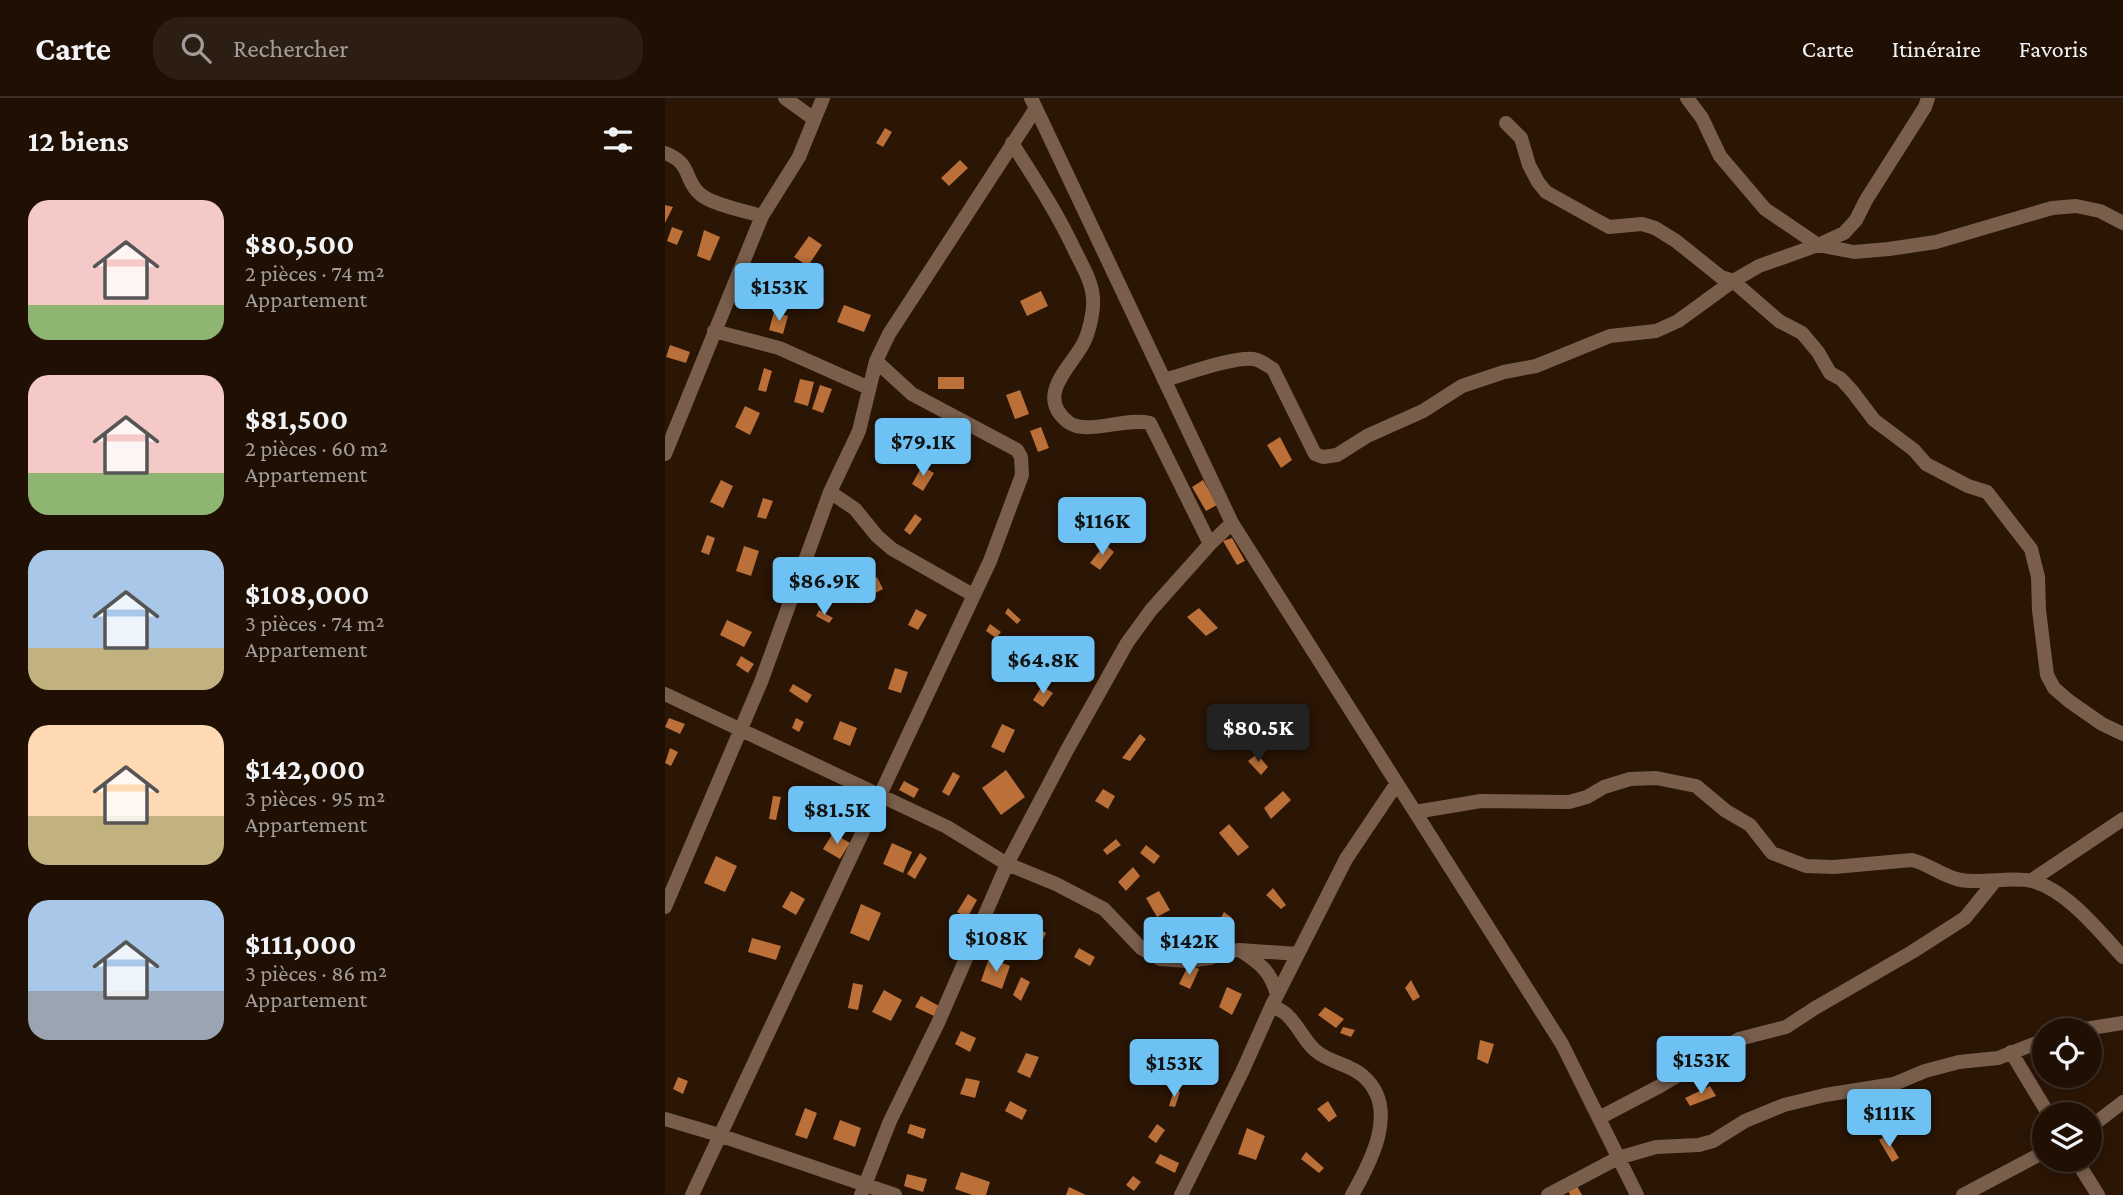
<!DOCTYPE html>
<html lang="fr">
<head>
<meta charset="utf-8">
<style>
  :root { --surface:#201004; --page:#2d1e13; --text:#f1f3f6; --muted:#a29d9a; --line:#3d3026; --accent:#6dc2f3 }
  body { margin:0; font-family:"Crimson Pro",serif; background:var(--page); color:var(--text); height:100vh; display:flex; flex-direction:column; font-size:26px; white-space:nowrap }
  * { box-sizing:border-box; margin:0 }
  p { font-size:23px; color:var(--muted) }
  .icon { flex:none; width:38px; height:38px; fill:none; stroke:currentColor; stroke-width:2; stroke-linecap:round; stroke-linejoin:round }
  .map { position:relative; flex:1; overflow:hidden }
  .side { display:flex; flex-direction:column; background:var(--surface); width:665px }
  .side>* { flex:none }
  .controls { position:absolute; left:1367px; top:920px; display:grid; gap:14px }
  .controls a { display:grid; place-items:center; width:70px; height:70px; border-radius:50%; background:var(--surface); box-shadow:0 4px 10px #0003,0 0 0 2px var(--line); font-size:35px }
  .price { position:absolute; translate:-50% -60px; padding:0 16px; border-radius:7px; background:var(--accent); color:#111; font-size:23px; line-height:46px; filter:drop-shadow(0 2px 4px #0008) }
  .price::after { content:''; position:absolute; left:50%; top:42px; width:21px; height:16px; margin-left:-10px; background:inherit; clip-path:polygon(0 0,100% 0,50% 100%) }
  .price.selected { background:#222; color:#fff }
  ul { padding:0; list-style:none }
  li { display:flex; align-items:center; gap:21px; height:175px; padding:0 28px }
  li span { display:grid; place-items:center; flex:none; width:196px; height:140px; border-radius:21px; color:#555 }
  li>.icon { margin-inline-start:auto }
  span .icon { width:84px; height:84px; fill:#fffc; stroke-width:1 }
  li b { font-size:30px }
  h2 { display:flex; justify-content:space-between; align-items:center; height:84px; padding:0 28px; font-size:30px }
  header { display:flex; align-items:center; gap:42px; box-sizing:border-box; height:98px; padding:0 35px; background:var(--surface); border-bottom:2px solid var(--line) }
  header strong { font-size:33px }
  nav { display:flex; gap:38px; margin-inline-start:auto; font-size:24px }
  .search { width:490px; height:63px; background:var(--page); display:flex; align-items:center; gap:18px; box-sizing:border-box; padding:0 24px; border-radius:28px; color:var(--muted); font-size:26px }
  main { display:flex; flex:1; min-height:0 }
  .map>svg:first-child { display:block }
  .building { fill:#ba7038 }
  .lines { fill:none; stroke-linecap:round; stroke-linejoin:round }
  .minor { stroke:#795e4c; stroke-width:14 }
</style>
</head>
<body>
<header>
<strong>Carte</strong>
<div class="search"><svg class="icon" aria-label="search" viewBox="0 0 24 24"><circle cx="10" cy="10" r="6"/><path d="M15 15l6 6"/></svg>Rechercher</div>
<nav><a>Carte</a><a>Itinéraire</a><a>Favoris</a></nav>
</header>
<main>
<section class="side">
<h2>12 biens<svg class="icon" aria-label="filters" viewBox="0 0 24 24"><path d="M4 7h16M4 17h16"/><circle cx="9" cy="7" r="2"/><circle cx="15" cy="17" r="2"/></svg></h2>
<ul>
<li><span style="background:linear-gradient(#f6c9c9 75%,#8fb573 0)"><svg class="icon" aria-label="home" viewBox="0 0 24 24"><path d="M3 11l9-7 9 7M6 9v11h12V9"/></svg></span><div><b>$80,500</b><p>2 pièces · 74 m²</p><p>Appartement</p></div></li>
<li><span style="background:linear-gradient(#f6c9c9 70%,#8fb573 0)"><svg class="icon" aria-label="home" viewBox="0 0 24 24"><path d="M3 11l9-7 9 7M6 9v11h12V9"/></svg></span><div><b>$81,500</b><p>2 pièces · 60 m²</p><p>Appartement</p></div></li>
<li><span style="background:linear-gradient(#a9c7e8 70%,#c2b280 0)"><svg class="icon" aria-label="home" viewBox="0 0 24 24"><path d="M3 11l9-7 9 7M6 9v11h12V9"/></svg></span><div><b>$108,000</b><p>3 pièces · 74 m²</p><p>Appartement</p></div></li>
<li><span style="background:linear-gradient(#ffd9b3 65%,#c2b280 0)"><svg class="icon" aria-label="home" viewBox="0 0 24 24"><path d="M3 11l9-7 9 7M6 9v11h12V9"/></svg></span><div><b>$142,000</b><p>3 pièces · 95 m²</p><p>Appartement</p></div></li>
<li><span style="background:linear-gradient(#a9c7e8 65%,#9aa5b1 0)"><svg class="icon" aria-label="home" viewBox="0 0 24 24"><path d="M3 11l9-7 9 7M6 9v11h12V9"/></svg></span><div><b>$111,000</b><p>3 pièces · 86 m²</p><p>Appartement</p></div></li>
</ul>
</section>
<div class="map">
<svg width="1458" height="1097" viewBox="0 0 1458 1097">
  <rect width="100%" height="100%" fill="#2b1505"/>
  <!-- building -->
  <path class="building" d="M220,30l7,4 -9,15 -7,-4z
    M295,62l8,8 -19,18 -8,-8z
    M0,107l8,2 -8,16z
    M7,129l11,4 -6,14 -10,-4z
    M39,132l16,7 -10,24 -13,-5z
    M144,138l13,9 -14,21 -14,-9z
    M376,193l7,15 -21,10 -7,-15z
    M179,207l27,10 -7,17 -27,-10z
    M109,214l14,4 -5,18 -14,-4z
    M5,247l20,7 -4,11 -20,-6z
    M99,270l8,3 -6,21 -8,-2z
    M273,279h26v12h-26z
    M135,281l14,3 -6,24 -14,-4z
    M155,287l12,4 -9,24 -11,-4z
    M355,292l9,24 -14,5 -9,-24z
    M80,308l15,7 -10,22 -15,-8z
    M376,329l8,21 -11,4 -8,-21z
    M615,339l12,23 -11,8 -14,-23z
    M257,368l12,7 -11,18 -11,-7z
    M56,382l12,6 -10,22 -13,-6z
    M538,382l14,25 -11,6 -14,-24z
    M98,400l10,3 -7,18 -9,-2z
    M250,416l7,5 -12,16 -6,-5z
    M42,437l8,3 -6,17 -8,-3z
    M567,440l13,23 -8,4 -14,-24z
    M440,446l9,8 -14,18 -10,-7z
    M79,448l15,5 -8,25 -15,-5z
    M212,479l6,12 -17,9 -6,-11z
    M343,510l13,12 -4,4 -12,-11z
    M534,510l19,20 -12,8 -19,-19z
    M251,511l11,6 -9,15 -10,-5z
    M154,512l14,8 -4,5 -13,-7z
    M62,522l25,12 -8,15 -24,-12z
    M325,526l11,8 -5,6 -10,-7z
    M342,545l10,7 -3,5 -10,-6z
    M76,558l13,8 -6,9 -12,-8z
    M230,570l13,4 -7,21 -13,-4z
    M128,586l19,11 -5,8 -18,-12z
    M377,588l11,7 -10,14 -10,-7z
    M4,620l16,6 -5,10 -15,-7z
    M131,620l8,4 -5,10 -7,-4z
    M175,623l17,7 -7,18 -17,-7z
    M337,626l13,6 -11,23 -13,-6z
    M475,636l6,5 -16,22 -8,-3z
    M5,650l8,4 -7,14 -6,-3z
    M592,656l11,13 -7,8 -13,-14z
    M341,672l19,27 -24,18 -19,-27z
    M288,674l7,4 -11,20 -7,-4z
    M239,683l15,8 -5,9 -15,-8z
    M438,691l12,7 -7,13 -13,-8z
    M618,693l8,9 -20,19 -7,-11z
    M108,698l8,1 -5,23 -7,-1z
    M132,700l9,4 -5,14 -10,-3z
    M564,726l20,23 -11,9 -19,-23z
    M168,735l17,10 -10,16 -17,-10z
    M451,741l5,6 -14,10 -4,-5z
    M227,745l20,9 -9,21 -20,-9z
    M481,747l14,11 -6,8 -14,-11z
    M255,755l7,5 -12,21 -8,-5z
    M51,758l21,10 -12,26 -21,-9z
    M468,769l7,9 -14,15 -8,-9z
    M608,790l13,17 -5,4 -15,-14z
    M126,793l14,8 -9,16 -14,-8z
    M494,793l11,19 -13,7 -11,-19z
    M303,796l9,6 -10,18 -10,-6z
    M196,806l20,9 -12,28 -19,-8z
    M559,814l8,6 -6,9 -8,-4z
    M372,830l9,5 -8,17 -10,-5z
    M87,840l29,8 -5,14 -28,-8z
    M414,850l16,9 -5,9 -16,-9z
    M324,860l21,8 -8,23 -21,-8z
    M524,866l10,5 -9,20 -11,-5z
    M356,879l9,5 -9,19 -8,-6z
    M746,882l9,17 -7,4 -8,-13z
    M188,885l10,2 -5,25 -10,-2z
    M562,889l15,7 -10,21 -13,-8z
    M219,892l18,10 -11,21 -19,-9z
    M256,898l18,10 -5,10 -19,-9z
    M660,909l19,12 -8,9 -18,-13z
    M678,929l12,3 -4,7 -11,-4z
    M296,933l15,7 -6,14 -15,-8z
    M815,942l14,4 -6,20 -11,-5z
    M361,955l13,4 -9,21 -13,-6z
    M531,958l8,4 -7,12 -9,-3z
    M13,979l10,4 -5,13 -10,-5z
    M301,980l14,3 -5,17 -15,-4z
    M1045,988l6,10 -26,10 -5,-8z
    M509,992l6,2 -5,15 -6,-1z
    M345,1003l17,9 -5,10 -17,-9z
    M663,1003l9,15 -8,6 -12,-13z
    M140,1010l12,5 -10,26 -12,-4z
    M175,1022l21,8 -6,19 -22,-8z
    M245,1026l16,5 -3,10 -16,-6z
    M492,1026l8,6 -9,13 -8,-6z
    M582,1030l18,8 -9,24 -18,-6z
    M1221,1038l13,22 -7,4 -13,-22z
    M641,1054l18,16 -5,5 -18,-14z
    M495,1056l19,9 -4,10 -20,-10z
    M296,1074l29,10 -4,13h-14l-17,-6z
    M242,1076l20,5 -4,13 -19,-6z
    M468,1078l8,6 -7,9 -8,-6z
    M911,1086l6,11h-12l-3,-7z
    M404,1089l17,8h-20z"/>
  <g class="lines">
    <!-- minor -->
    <path class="minor" d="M120,0l29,21
      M366,0l201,425 330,521 75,151
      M1022,0l15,20 18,38 45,53 53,36
      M1263,0l-3,9 -59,93 -10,20 -12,13 -26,12 36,7 35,-3 47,-7 116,-34 24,-2 24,5 23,12
      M841,25l15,15 8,27 9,17 8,10 63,35 33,-3 13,4 21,13 45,36 12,4 46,40 23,12 16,19 12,21 11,6 11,12 22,29 40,30 12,14 42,22 19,6 44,57 7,28 1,33 8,65 7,13 15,13 33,23 21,10
      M0,55c28,11 18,26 35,41 12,11 46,17 62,22
      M49,233l65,17 90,40
      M499,282c22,-6 68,-23 89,-21 8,1 13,6 20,10l42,85 8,3 14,-2 30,-19 56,-25 39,-25 42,-14 32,-6 74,-30 46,-5 22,-10 55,-40 26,-15 59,-21
      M0,356l97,-238 37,-59 24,-59
      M165,394l25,17 22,27 15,13 81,46
      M545,446l22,-21
      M0,596l282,133 60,37 49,20 48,25 37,39 19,11 27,2 23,-3 18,-7 11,-1 59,4
      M750,714l66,-11 88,1 18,-5 17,-10 26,-8 26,-1 40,8 30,25 24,14 22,28 34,13 28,1 78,-7c17,4 31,17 49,20 21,4 52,-4 71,1 35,9 68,51 91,76
      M1367,782l91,-61
      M0,809l96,-225 69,-190 29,-61 17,-70 13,-27 147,-226
      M576,853c20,13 29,20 36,43
      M607,907c6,4 13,7 17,12 10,10 16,25 27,34 14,12 34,13 47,25 37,32 8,86 -11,119
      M1407,933l51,-8
      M1346,954l38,63
      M934,1020l61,-32 79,-47 47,-12 29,-19 97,-56 53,-34 30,-37
      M0,1021l54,16 176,60
      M1424,1030l34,-26
      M1411,1062l22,35
      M27,1097l298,-634 32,-86 -1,-18 -4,-7 -105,-56 -36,-33
      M196,1097l29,-74 48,-98 69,-159 60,-114 60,-107 24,-33 59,-66 -60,-121c-26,-6 -64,13 -82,-1 -33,-26 2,-54 15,-78 6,-11 11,-33 10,-46 -1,-16 -10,-31 -17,-45 -18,-39 -41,-74 -64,-110
      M516,1097l61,-123 30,-67 74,-146 51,-76
      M883,1097l70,-37 38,-11 43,-2 14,-4 32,-20 39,-16 41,-10 69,-11 31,-13 34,-9 39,-4 46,-18
      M1298,1097l81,-43"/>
  </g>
</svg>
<div class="controls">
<a><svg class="icon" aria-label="locate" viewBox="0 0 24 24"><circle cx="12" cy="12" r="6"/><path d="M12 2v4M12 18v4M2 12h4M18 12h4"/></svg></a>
<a><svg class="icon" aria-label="layers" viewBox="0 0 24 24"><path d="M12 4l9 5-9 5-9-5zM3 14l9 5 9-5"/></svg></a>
</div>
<b class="price" style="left:114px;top:225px">$153K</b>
<b class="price" style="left:258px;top:380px">$79.1K</b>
<b class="price" style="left:437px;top:459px">$116K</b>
<b class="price" style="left:159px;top:519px">$86.9K</b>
<b class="price" style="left:378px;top:598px">$64.8K</b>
<b class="price selected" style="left:593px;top:666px">$80.5K</b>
<b class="price" style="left:172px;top:748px">$81.5K</b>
<b class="price" style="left:331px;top:876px">$108K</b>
<b class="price" style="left:524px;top:879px">$142K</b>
<b class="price" style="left:1036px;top:998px">$153K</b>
<b class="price" style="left:509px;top:1001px">$153K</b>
<b class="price" style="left:1224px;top:1051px">$111K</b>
</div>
</main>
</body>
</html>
